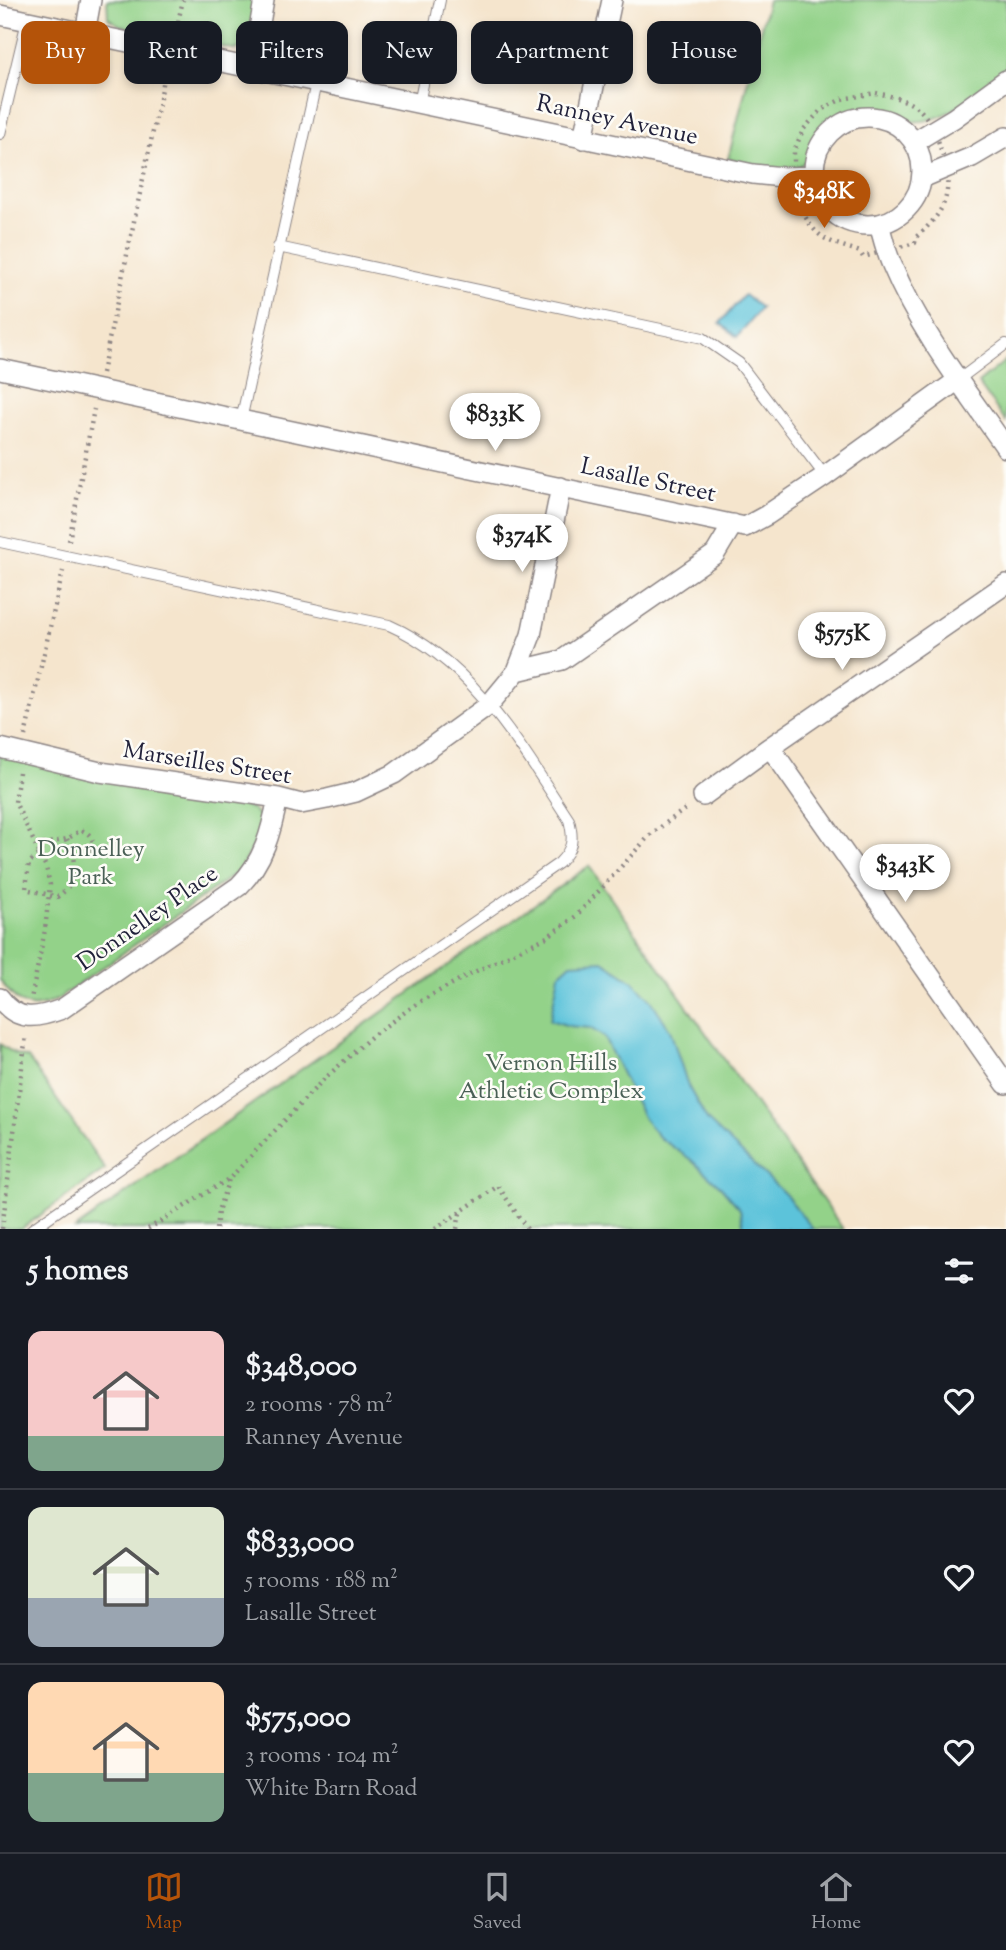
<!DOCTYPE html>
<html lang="en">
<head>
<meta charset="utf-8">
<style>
  :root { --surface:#171b24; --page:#242831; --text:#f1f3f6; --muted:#9ea1a6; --line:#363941; --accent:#b45309 }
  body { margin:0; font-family:"Sorts Mill Goudy",serif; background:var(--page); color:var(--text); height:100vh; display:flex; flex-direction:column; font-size:26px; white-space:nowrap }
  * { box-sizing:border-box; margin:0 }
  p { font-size:23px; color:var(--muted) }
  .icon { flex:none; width:38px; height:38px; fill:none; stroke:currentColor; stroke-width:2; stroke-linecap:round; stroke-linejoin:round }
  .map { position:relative; height:1229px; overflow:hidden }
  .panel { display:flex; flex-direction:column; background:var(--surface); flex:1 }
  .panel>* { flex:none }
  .hud { position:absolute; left:21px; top:21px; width:964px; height:63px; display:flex; gap:14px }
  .price { position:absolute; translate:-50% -60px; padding:0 16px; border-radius:24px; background:#fff; color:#222; font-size:23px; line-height:46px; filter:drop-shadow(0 2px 4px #0008) }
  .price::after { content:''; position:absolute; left:50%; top:42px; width:21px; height:16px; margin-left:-10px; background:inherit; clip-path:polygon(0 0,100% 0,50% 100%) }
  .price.current { background:var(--accent); color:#fff }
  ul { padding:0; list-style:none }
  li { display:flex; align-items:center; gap:21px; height:175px; padding:0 28px }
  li+li { border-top:2px solid var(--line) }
  li span { display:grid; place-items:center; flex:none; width:196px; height:140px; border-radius:14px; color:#555 }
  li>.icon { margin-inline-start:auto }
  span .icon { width:84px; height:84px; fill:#fffc; stroke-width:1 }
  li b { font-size:30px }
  h2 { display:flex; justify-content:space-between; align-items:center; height:84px; padding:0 28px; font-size:30px }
  .tag { padding:0 24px; border-radius:14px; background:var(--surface); box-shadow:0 4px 10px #0003; font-size:24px; line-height:63px }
  .tag.current { background:var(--accent); color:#fff }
  .dock { display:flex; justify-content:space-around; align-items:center; height:98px; border-top:2px solid var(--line); background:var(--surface); font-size:19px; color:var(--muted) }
  .dock a { display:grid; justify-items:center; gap:4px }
  .dock .current { color:var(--accent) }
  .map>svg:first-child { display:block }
  .green { fill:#93d289; stroke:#5a7a62; stroke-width:2 }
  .water { fill:#5cc3da; stroke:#3f728a; stroke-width:2 }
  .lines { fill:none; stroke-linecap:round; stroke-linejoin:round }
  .service-casing { stroke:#8c8484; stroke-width:12 }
  .minor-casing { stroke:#8c8484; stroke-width:22 }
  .path { stroke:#8c8484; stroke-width:4.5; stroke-dasharray:2 5; stroke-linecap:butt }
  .service { stroke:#fff; stroke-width:10 }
  .minor { stroke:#fff; stroke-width:19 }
  .labels { text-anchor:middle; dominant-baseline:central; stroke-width:5; stroke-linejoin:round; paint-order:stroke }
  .street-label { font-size:24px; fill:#22223b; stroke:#fdfcf7 }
  .park-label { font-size:24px; fill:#4a6056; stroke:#fdfcf7 }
</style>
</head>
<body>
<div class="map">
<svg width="1006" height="1229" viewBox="0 0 1006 1229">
  <rect width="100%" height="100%" fill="#fdfcf7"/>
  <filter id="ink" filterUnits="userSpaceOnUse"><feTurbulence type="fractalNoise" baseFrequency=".0143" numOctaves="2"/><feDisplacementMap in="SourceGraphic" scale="14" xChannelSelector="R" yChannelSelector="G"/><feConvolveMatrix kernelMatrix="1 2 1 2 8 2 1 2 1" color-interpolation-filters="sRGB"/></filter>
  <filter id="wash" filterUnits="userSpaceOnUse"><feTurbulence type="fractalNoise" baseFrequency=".00686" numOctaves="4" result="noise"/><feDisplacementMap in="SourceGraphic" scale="28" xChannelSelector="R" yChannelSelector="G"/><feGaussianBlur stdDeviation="1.57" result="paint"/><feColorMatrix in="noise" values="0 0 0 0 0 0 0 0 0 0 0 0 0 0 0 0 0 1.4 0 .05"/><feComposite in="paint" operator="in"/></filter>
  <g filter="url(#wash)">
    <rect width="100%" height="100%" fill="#f5e5cd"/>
    <!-- green -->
    <path class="green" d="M107,0h150l-10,40 -10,10 -116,-24 -13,-8z
      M768,0h238v72c-28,20 -62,54 -98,49 -14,-1 -27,-14 -41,-13 -10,1 -38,13 -44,21 -15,17 -10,42 -42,42 -17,0 -37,-8 -53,-12z
      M1006,360v62l-28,-39z
      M0,753l241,51 11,5 10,10 -1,14 -22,38 -181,128c-29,16 -41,5 -58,-19z
      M589,866l254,363h-768z
      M0,1044l15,10 13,4 77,111 -84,60h-21z"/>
    <!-- water -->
    <path class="water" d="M744,295l17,13 -24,29 -17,-14z
      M603,961l30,20 18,19 19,30 18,56 19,34 78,74 28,35h-69l-4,-20 -19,-22 -31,-28 -30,-21 -16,-19 -40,-82 -14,-9 -21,-2 -19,-6 9,-46 12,-11z"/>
  </g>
  <g filter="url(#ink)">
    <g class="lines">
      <defs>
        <path id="service" d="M419,104l21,-104
          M0,134l27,-113
          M278,247l425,91 36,25 86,113
          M958,380l48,-36
          M241,420l75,-337
          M0,542l389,83c84,37 132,122 180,195 5,19 4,29 -10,43l-527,366"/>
        <path id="minor" d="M0,15l753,159 30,3 31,-1
          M85,33l6,-33
          M252,69l12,-69
          M814 171a54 54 0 1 1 108 0a54 54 0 1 1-108 0Z
          M583,139l29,-139
          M914,142l40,-24 52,-38
          M922,178l50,-21 34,-20
          M879,224c4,14 7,28 13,41 28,67 73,124 114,183
          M0,369l745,158 22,-12 58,-39 133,-96
          M517,671l14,-36 30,-148
          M770,747l236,337
          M0,748l100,24 178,26 23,6 26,-5 29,-7 38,-18 94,-68 29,-35 45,-11 153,-106 18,-30
          M703,796l67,-49 236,-163
          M0,998c17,25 38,20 62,11l177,-123c25,-25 32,-54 39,-88"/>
      </defs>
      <!-- service casing -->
      <use href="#service" class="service-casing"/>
      <!-- minor casing -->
      <use href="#minor" class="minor-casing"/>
      <!-- path -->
      <path class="path" d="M175,35l8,-35
        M876,93c15,3 34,7 45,18 11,12 16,25 20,39 13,40 7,60 -25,87l-1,6 -52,14 -3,-5c-18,-7 -35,-9 -47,-24 -7,-8 -9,-17 -19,-22v-55l9,-21 18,-20 21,-11z
        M102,373l64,-303
        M69,541l25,-132
        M25,736l38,-165
        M19,772l-4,30 31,65 4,18 -5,45 -14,69
        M67,839c10,20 11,45 -10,58l-31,-8 3,-26 11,-10 4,-9 23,-5 14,-9c8,3 12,7 12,17l-6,5 -13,1
        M90,850l7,1 7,8
        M2,1229l24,-194
        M148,1229l82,-51 92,-97 51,-46 46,-33 49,-27 79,-38 29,-21 75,-82 37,-27
        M216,1229l2,-18 11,-32
        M435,1229l63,-43 29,43
        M457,1229l3,-16"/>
      <!-- service -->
      <use href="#service" class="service"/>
      <!-- minor -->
      <use href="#minor" class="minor"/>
    </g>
  </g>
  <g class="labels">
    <!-- street labels -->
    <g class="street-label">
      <text transform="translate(617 121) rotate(12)">Ranney Avenue</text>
      <text transform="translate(648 481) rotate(12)">Lasalle Street</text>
      <text transform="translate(207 764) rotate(9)">Marseilles Street</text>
      <text transform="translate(148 919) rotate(-35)">Donnelley Place</text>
    </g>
    <!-- park labels -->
    <g class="park-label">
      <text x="91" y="850">Donnelley<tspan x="91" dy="28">Park</tspan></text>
      <text x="551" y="1064">Vernon Hills<tspan x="551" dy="28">Athletic Complex</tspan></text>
    </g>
  </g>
</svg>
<b class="price current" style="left:824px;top:230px">$348K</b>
<b class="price" style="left:495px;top:453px">$833K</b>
<b class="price" style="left:522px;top:574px">$374K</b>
<b class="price" style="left:842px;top:672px">$575K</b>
<b class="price" style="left:905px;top:904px">$343K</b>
<div class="hud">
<a class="tag current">Buy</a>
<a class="tag">Rent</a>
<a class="tag">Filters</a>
<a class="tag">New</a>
<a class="tag">Apartment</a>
<a class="tag">House</a>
</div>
</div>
<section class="panel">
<h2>5 homes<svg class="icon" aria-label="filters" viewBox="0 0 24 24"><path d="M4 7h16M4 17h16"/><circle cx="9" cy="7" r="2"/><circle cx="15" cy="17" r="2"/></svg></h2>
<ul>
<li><span style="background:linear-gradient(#f6c9c9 75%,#7fa58c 0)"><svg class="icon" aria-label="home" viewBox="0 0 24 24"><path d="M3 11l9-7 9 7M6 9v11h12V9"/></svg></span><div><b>$348,000</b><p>2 rooms · 78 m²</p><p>Ranney Avenue</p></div><svg class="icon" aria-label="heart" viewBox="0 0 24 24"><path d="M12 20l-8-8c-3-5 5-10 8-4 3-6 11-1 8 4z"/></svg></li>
<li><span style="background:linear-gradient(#dfe7d0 65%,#9aa5b1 0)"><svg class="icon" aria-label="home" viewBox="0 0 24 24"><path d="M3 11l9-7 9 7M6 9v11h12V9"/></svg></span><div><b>$833,000</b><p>5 rooms · 188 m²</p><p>Lasalle Street</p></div><svg class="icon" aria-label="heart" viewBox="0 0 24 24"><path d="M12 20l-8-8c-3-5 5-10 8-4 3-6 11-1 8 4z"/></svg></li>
<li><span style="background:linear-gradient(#ffd9b3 65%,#7fa58c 0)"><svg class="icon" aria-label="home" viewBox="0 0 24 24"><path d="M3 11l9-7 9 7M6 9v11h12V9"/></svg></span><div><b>$575,000</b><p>3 rooms · 104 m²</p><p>White Barn Road</p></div><svg class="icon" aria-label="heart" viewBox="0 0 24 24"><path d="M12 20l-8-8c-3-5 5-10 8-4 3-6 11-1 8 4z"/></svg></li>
</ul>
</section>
<nav class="dock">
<a class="current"><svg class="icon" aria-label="map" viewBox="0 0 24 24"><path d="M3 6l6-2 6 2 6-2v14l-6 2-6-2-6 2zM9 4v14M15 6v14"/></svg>Map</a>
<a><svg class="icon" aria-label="saved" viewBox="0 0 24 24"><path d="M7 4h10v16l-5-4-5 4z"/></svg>Saved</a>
<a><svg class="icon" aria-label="home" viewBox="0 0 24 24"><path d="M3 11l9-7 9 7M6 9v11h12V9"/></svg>Home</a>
</nav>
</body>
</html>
